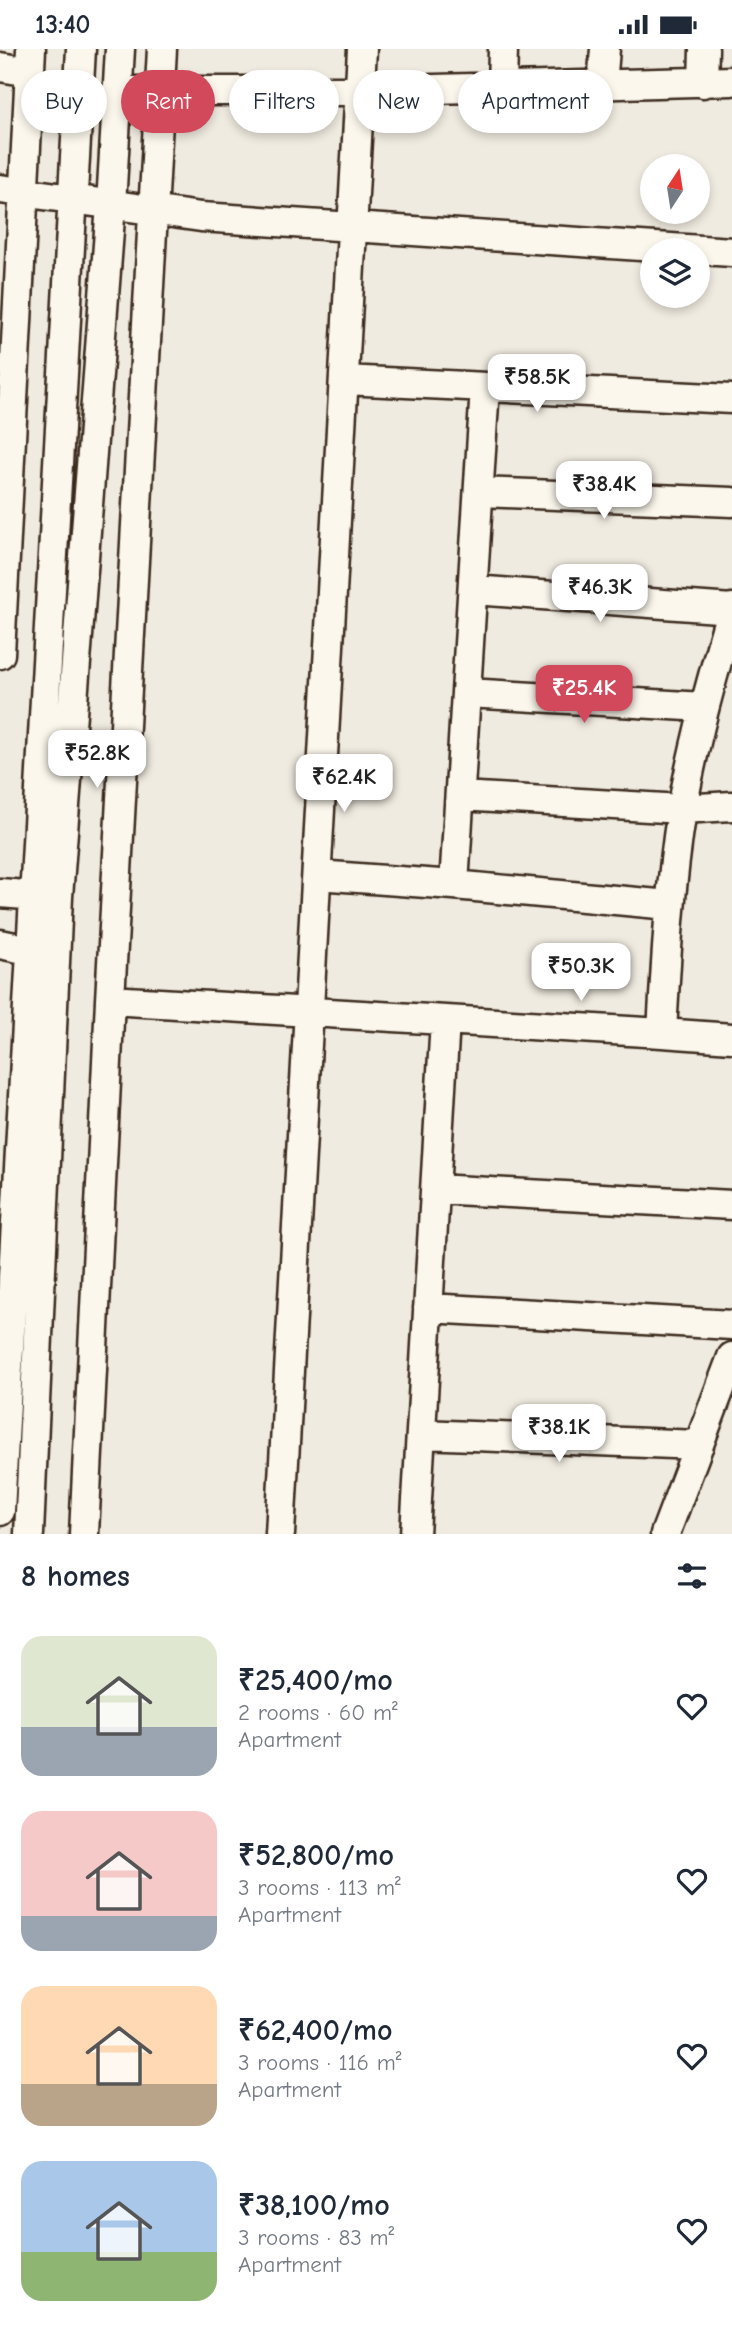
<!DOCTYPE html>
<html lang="en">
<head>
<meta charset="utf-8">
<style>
  :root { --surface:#fff; --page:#f2f2f3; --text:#1f2937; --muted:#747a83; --accent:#d1495b }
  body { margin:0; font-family:"Comic Neue",sans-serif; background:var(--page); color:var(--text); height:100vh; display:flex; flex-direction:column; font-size:26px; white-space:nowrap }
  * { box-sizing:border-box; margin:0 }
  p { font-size:23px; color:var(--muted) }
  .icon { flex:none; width:38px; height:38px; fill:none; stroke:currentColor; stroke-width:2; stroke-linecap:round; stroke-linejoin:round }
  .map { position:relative; height:1485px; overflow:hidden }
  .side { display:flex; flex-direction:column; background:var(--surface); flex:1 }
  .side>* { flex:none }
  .banner { position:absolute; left:21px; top:21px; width:691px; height:63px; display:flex; gap:14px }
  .needle { width:46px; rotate:12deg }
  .controls { position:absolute; left:640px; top:105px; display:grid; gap:14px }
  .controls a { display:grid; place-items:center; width:70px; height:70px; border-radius:50%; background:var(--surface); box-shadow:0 4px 10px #0003; font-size:35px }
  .price { position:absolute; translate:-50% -60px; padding:0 16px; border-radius:14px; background:#fff; color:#222; font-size:23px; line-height:46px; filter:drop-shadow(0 2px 4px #0008) }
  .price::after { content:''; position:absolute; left:50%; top:42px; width:21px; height:16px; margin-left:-10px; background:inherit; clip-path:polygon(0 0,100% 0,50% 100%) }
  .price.current { background:var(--accent); color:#fff }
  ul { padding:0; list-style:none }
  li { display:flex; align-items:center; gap:21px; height:175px; padding:0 21px }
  li span { display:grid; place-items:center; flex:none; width:196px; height:140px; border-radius:21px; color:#555 }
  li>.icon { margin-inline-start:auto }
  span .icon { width:84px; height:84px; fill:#fffc; stroke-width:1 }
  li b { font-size:30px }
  h2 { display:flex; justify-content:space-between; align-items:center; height:84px; padding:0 21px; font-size:30px }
  .pill { padding:0 24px; border-radius:32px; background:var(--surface); box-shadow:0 4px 10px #0003; font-size:24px; line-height:63px }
  .pill.current { background:var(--accent); color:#fff }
  .status { display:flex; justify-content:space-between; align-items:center; height:49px; padding:0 35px; background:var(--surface); direction:ltr }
  .status svg { height:19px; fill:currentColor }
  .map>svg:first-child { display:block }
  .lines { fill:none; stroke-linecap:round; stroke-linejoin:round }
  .street-casing { stroke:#3b2a1e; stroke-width:33 }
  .street { stroke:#fbf7ec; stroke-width:28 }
</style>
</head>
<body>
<div class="status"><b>13:40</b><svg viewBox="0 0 49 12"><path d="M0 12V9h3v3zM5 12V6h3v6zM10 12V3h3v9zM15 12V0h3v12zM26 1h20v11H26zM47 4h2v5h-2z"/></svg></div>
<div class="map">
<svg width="732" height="1485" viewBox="0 0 732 1485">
  <rect width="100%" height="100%" fill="#f0ebe0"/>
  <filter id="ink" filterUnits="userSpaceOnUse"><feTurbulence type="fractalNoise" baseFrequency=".0143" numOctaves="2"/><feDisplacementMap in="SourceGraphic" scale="14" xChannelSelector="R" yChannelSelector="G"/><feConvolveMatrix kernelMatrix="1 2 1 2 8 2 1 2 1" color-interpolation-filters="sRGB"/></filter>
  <g filter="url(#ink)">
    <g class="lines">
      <defs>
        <path id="street" d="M0,18l30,5
          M703,34l1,-34
          M602,36l3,-36
          M502,39l1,-39
          M116,42h243l373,-10
          M0,140l201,28 531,35
          M344,331l388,19
          M479,443l253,10
          M473,541l259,19
          M0,605l31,-605
          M467,644l237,14
          M460,747l222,13 50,-3
          M317,826l137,10 31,-498
          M454,836l215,20
          M0,844l51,4
          M0,895l48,10
          M110,951l552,33c4,-75 8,-149 20,-223 12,-69 31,-135 50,-202
          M662,984l70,5
          M435,1140l297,16
          M428,1259l304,17
          M421,1385l278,11
          M0,1462l81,-1462
          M29,1485l29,-637 53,-692 9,-156
          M84,1485l26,-534 52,-951
          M280,1485l82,-1485
          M415,1485l30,-514
          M665,1485l67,-177"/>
      </defs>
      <!-- street casing -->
      <use href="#street" class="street-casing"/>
      <!-- street -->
      <use href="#street" class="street"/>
    </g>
  </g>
</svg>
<div class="controls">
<a><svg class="needle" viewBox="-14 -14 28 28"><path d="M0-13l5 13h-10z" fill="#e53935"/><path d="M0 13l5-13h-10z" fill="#747a83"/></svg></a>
<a><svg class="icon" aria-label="layers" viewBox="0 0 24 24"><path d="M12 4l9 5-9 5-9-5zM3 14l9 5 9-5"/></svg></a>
</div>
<b class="price" style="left:537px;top:365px">₹58.5K</b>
<b class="price" style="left:604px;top:472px">₹38.4K</b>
<b class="price" style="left:600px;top:575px">₹46.3K</b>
<b class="price current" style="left:584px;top:676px">₹25.4K</b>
<b class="price" style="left:97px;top:741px">₹52.8K</b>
<b class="price" style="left:344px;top:765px">₹62.4K</b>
<b class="price" style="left:581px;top:954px">₹50.3K</b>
<b class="price" style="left:559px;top:1415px">₹38.1K</b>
<div class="banner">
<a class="pill">Buy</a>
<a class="pill current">Rent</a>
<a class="pill">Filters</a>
<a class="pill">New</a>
<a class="pill">Apartment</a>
</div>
</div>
<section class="side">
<h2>8 homes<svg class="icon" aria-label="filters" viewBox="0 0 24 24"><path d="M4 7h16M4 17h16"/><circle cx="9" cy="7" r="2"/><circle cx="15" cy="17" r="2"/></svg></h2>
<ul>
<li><span style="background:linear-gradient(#dfe7d0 65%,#9aa5b1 0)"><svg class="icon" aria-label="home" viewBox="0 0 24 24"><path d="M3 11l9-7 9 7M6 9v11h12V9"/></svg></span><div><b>₹25,400/mo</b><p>2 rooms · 60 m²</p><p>Apartment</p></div><svg class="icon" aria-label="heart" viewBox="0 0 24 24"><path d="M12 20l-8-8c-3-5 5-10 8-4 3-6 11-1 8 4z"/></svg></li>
<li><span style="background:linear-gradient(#f6c9c9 75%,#9aa5b1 0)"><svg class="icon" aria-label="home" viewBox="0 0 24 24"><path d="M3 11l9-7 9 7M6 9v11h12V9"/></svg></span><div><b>₹52,800/mo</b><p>3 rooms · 113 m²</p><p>Apartment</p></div><svg class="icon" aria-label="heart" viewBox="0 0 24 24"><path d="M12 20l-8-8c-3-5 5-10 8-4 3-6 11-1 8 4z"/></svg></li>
<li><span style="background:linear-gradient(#ffd9b3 70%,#b9a48a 0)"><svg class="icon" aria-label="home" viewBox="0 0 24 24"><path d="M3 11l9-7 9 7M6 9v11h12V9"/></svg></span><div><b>₹62,400/mo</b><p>3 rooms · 116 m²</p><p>Apartment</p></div><svg class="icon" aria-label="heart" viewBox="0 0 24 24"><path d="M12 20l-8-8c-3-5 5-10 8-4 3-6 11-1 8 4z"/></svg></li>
<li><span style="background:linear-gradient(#a9c7e8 65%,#8fb573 0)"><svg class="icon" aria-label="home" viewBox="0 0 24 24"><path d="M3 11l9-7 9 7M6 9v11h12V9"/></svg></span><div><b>₹38,100/mo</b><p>3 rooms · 83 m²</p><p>Apartment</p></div><svg class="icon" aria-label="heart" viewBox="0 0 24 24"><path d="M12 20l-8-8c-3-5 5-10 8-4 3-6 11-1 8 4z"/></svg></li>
</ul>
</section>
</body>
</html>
